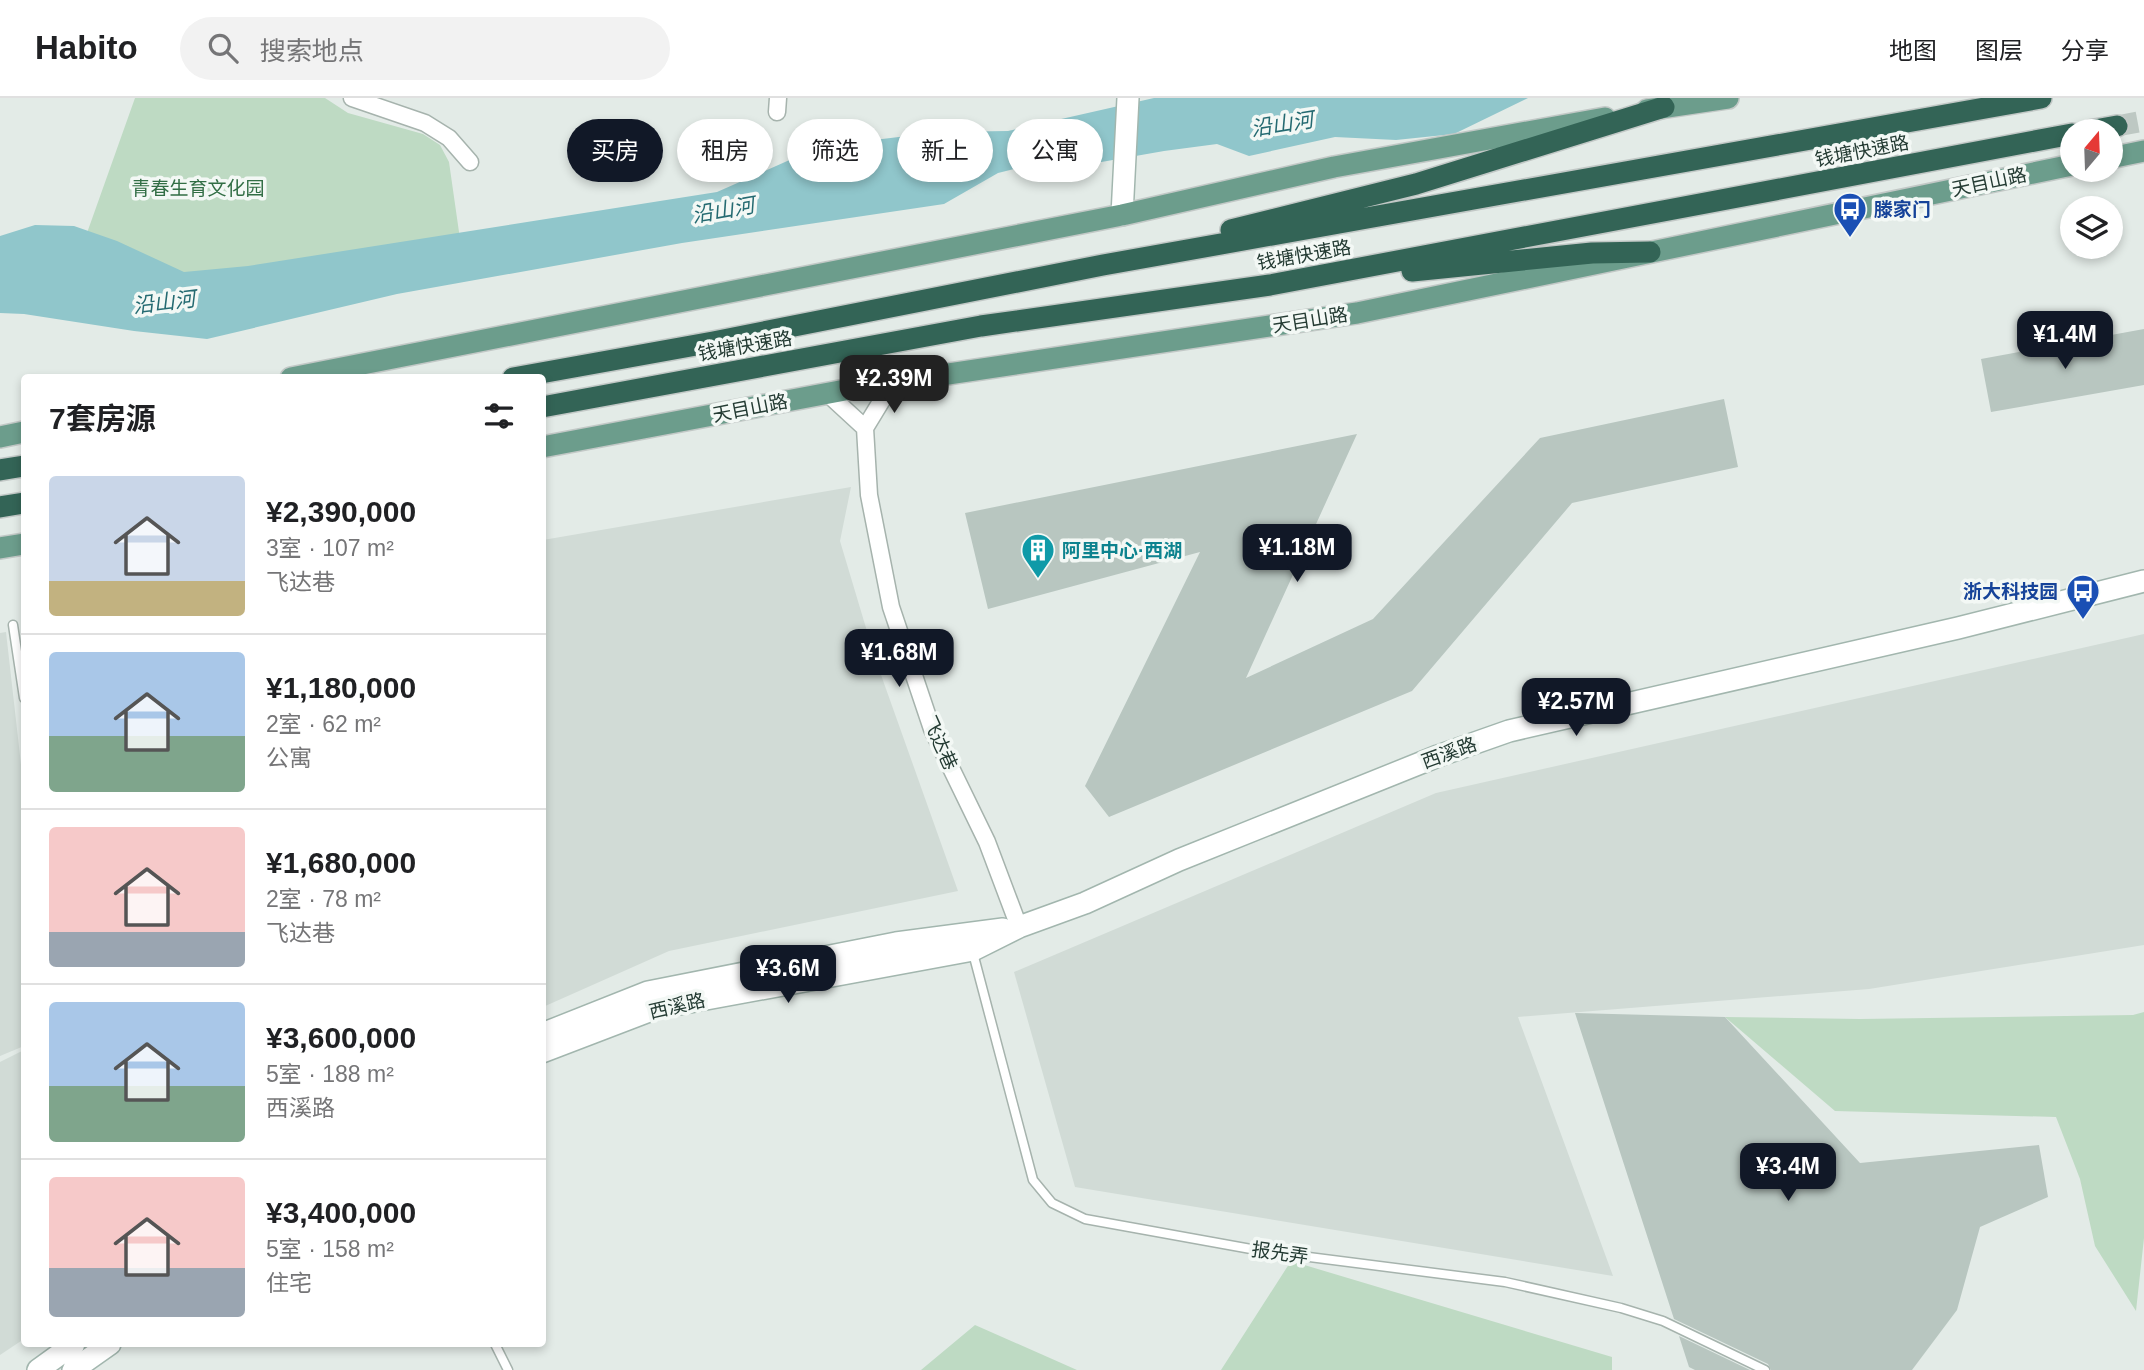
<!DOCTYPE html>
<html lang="zh">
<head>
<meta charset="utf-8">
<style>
  :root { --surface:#fff; --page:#f2f2f2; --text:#202124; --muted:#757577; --line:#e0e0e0; --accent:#111827 }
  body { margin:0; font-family:Arial,"Noto Sans SC",sans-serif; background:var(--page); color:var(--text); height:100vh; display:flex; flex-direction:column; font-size:26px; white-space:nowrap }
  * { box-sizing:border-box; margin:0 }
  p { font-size:23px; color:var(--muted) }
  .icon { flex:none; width:38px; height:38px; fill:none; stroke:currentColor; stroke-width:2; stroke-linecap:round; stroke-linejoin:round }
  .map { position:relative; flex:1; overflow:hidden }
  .side { position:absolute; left:21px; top:276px; width:525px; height:973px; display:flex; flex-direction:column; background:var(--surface); border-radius:7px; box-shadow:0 4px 10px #0003 }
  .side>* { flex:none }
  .banner { position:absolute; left:567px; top:21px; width:665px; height:63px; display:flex; gap:14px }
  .needle { width:46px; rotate:19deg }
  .tools { position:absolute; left:2060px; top:21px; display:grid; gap:14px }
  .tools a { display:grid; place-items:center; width:63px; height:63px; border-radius:50%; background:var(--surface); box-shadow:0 4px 10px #0003; font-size:35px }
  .price { position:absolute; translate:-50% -60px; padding:0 16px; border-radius:14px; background:var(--accent); color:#fff; font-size:23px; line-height:46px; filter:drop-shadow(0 2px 4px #0008) }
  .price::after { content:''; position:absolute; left:50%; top:42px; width:21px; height:16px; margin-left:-10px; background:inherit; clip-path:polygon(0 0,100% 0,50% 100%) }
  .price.active { background:#222; color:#fff }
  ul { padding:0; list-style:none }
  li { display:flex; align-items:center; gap:21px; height:175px; padding:0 28px }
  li+li { border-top:2px solid var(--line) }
  li span { display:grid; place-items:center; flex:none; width:196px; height:140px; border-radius:7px; color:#555 }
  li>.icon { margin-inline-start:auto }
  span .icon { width:84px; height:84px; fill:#fffc; stroke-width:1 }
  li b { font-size:30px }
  h2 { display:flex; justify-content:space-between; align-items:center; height:84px; padding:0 28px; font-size:30px }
  .chip { padding:0 24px; border-radius:32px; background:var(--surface); box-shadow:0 4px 10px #0003; font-size:24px; line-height:63px }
  .chip.active { background:var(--accent); color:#fff }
  header { display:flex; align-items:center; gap:42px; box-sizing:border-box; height:98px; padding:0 35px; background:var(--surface); border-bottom:2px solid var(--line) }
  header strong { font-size:33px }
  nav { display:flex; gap:38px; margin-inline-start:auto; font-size:24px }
  .search { width:490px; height:63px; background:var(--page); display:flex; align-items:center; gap:18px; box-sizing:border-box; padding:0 24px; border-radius:38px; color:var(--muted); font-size:26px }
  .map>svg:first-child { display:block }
  .built { fill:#d1dbd6 }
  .green { fill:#bedac3 }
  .water { fill:#90c6cb }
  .building { fill:#b8c6c0 }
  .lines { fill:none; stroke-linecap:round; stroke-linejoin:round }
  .highway-tunnel { stroke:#bdc8c3; stroke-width:21; stroke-dasharray:21 10; stroke-linecap:butt }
  .lane-casing { stroke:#a6b3ad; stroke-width:11 }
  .street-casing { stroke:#a6b3ad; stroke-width:19 }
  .secondary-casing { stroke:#a2b6ae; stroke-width:24 }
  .primary-casing { stroke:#c2c8c6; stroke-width:24 }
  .highway-casing { stroke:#c2c8c6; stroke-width:24 }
  .lane { stroke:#fff; stroke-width:8 }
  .street { stroke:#fff; stroke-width:16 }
  .secondary { stroke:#fff; stroke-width:21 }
  .primary { stroke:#6c9d8c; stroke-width:21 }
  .highway { stroke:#336456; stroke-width:21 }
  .labels { text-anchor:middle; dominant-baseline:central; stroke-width:7; stroke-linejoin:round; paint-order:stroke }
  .street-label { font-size:19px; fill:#243b33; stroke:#f3f8f5 }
  .park-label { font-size:19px; fill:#326e45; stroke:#f3f8f5 }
  .transit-label { font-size:19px; font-weight:bold; fill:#164399; stroke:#f3f8f5; text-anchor:start }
  .culture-label { font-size:19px; font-weight:bold; fill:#0d838f; stroke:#f3f8f5; text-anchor:start }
  .water-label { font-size:21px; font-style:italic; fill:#246a71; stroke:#f3f8f5 }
</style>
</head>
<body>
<header>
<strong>Habito</strong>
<div class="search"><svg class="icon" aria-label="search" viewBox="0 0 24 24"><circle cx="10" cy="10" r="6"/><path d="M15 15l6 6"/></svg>搜索地点</div>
<nav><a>地图</a><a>图层</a><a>分享</a></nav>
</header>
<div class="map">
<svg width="2144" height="1272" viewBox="0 0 2144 1272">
  <rect width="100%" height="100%" fill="#e3ebe7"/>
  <!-- built -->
  <path class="built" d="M851,389l-11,54 35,117 83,233 -289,60 -126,56v-467z
    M6,534l18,159v255l-24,10v-423z
    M2144,536v311l-275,44 -351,28 95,259 -538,-89 -61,-215 422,-179z
    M24,952v289l-24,16v-293z"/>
  <!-- green -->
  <path class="green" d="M135,0h190l23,15 75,21 17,11 9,17 12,84 -306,37 -73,-36z
    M2144,914v226l-8,73 -41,-65 -15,-67 -24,-62 -221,-6 -110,-94 135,2 273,-4z
    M1291,1163l321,96v13h-391z
    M975,1227l102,45h-156z"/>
  <!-- water -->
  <path class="water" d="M1154,0h374l-74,36 -58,6 -61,-3 -86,19 -32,-12 -53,7 -74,13 -52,-1 -40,10 -54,31 -262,39 -285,51 -190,45 -73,-8 -110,-17 -24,-1v-77l35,-11 39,1 43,15 67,31 64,-6 469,-74 77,-34 80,-18 66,-8 68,-1z"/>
  <!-- building -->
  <path class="building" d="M2144,231v56l-153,27 -10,-53z
    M1724,301l14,68 -166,36 -160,188 -303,126 -24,-31 115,-234 -212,57 -23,-96 392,-79 -111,244 127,-59 167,-181z
    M1575,915l150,4 135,146 179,-18 9,52 -68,30 -23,83 -45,60h-141l-3,-6 -94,-45z
    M1679,1238l71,34h-55l-6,-3z"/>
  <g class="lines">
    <!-- highway-tunnel -->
    <path class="highway-tunnel" d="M2117,28l27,-5"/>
    <defs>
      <path id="lane" d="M13,527l11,73
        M973,855l60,227 19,23 33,16 177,32 243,31 116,26 42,13 102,49
        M495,1246l13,26"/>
      <path id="street" d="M352,0l73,25 24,15 21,24
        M777,14l1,-14
        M893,284l-28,46 4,67 22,112 41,122 55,113 32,85
        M827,295l38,35"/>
      <path id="secondary" d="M1122,117l6,-117
        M542,936l106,-42 248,-49 107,-14
        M542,954l115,-44 316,-58 46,-23 66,-24 94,-43 259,-104 71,-25 449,-103 186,-47
        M38,1272l36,-26
        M73,1272l37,-26"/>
      <path id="primary" d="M1647,12l81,-12
        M2110,60l34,-7
        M291,280l831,-163 212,-48 271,-49
        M0,339l24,-5
        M542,349l319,-60 496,-74 715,-148
        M0,450l24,-4"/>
      <path id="highway" d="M2089,33l28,-5
        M1231,132l185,-46 248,-77
        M1412,173l180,-18 58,-1
        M513,280l200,-36 390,-77 938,-167
        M542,309l439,-81 289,-41 802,-151
        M0,372l24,-4
        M0,409l24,-4"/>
    </defs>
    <!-- lane casing -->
    <use href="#lane" class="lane-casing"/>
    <!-- street casing -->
    <use href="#street" class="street-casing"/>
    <!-- secondary casing -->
    <use href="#secondary" class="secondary-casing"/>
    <!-- primary casing -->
    <use href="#primary" class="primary-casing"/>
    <!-- highway casing -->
    <use href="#highway" class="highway-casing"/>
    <!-- lane -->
    <use href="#lane" class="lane"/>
    <!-- street -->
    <use href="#street" class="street"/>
    <!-- secondary -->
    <use href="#secondary" class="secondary"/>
    <!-- primary -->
    <use href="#primary" class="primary"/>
    <!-- highway -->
    <use href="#highway" class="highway"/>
  </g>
  <!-- icons -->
  <defs>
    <symbol id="bus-pin" viewBox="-11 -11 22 30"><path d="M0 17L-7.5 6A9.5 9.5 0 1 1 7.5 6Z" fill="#1a4fb4" stroke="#f3f8f5"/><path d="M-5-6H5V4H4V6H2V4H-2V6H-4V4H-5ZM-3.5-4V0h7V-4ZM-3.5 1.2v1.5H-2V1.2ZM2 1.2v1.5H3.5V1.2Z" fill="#fff"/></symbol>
    <symbol id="building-pin" viewBox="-11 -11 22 30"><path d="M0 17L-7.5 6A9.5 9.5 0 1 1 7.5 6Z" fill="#0f9aa8" stroke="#f3f8f5"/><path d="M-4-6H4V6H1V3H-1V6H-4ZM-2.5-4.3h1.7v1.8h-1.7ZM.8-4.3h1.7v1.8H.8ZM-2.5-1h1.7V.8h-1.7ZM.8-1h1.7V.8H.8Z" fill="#fff"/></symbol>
  </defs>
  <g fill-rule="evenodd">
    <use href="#bus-pin" x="1831" y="92" width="38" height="52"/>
    <use href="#building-pin" x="1019" y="433" width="38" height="52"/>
    <use href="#bus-pin" x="2064" y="474" width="38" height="52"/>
  </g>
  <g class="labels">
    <!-- street labels -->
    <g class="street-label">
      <text transform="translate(1862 53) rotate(-11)">钱塘快速路</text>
      <text transform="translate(1989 84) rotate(-12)">天目山路</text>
      <text transform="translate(1304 157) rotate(-10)">钱塘快速路</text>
      <text transform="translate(1310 222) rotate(-9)">天目山路</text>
      <text transform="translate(745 248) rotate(-10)">钱塘快速路</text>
      <text transform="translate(750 310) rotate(-11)">天目山路</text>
      <text transform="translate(940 645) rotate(66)">飞达巷</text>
      <text transform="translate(1449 655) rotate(-20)">西溪路</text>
      <text transform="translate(677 908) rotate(-13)">西溪路</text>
      <text transform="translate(1280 1155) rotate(8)">报先弄</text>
    </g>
    <!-- park labels -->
    <g class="park-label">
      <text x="198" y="90">青春生育文化园</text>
    </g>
    <!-- transit labels -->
    <g class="transit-label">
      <text x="1874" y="111">滕家门</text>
      <text x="2058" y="493" text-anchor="end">浙大科技园</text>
    </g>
    <!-- culture labels -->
    <g class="culture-label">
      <text x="1062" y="452">阿里中心·西湖</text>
    </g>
    <!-- water labels -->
    <g class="water-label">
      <text transform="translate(1282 26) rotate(-9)">沿山河</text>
      <text transform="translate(723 112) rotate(-10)">沿山河</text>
      <text transform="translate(164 204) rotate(-7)">沿山河</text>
    </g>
  </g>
</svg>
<div class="tools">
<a><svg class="needle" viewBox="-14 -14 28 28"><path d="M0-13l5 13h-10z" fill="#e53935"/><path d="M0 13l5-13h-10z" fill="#757577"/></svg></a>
<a><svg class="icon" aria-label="layers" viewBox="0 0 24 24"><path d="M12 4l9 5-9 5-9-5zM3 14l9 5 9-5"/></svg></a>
</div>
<b class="price" style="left:2065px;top:273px">¥1.4M</b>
<b class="price active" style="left:894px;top:317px">¥2.39M</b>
<b class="price" style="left:1297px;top:486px">¥1.18M</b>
<b class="price" style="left:899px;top:591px">¥1.68M</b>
<b class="price" style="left:1576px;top:640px">¥2.57M</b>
<b class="price" style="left:788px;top:907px">¥3.6M</b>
<b class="price" style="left:1788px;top:1105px">¥3.4M</b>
<div class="banner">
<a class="chip active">买房</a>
<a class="chip">租房</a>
<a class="chip">筛选</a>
<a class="chip">新上</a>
<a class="chip">公寓</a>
</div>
<section class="side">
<h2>7套房源<svg class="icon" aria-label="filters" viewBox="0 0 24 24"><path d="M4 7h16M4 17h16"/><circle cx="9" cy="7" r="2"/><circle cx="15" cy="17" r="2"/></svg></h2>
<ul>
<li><span style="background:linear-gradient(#c9d6e8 75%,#c2b280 0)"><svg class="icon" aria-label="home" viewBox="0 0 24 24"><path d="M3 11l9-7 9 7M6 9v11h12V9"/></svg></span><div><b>¥2,390,000</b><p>3室 · 107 m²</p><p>飞达巷</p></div></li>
<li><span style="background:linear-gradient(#a9c7e8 60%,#7fa58c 0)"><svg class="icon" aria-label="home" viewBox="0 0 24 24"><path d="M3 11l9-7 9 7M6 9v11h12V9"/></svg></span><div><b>¥1,180,000</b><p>2室 · 62 m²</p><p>公寓</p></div></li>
<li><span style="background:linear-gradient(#f6c9c9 75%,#9aa5b1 0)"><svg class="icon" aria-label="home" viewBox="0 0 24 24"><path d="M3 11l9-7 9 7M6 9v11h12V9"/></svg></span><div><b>¥1,680,000</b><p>2室 · 78 m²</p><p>飞达巷</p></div></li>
<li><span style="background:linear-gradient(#a9c7e8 60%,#7fa58c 0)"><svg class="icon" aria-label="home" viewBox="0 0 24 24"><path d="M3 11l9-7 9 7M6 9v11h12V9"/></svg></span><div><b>¥3,600,000</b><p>5室 · 188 m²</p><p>西溪路</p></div></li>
<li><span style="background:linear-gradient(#f6c9c9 65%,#9aa5b1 0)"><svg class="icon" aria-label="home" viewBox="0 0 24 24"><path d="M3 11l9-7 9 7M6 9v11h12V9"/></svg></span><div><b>¥3,400,000</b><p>5室 · 158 m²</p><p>住宅</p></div></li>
</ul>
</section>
</div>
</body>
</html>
